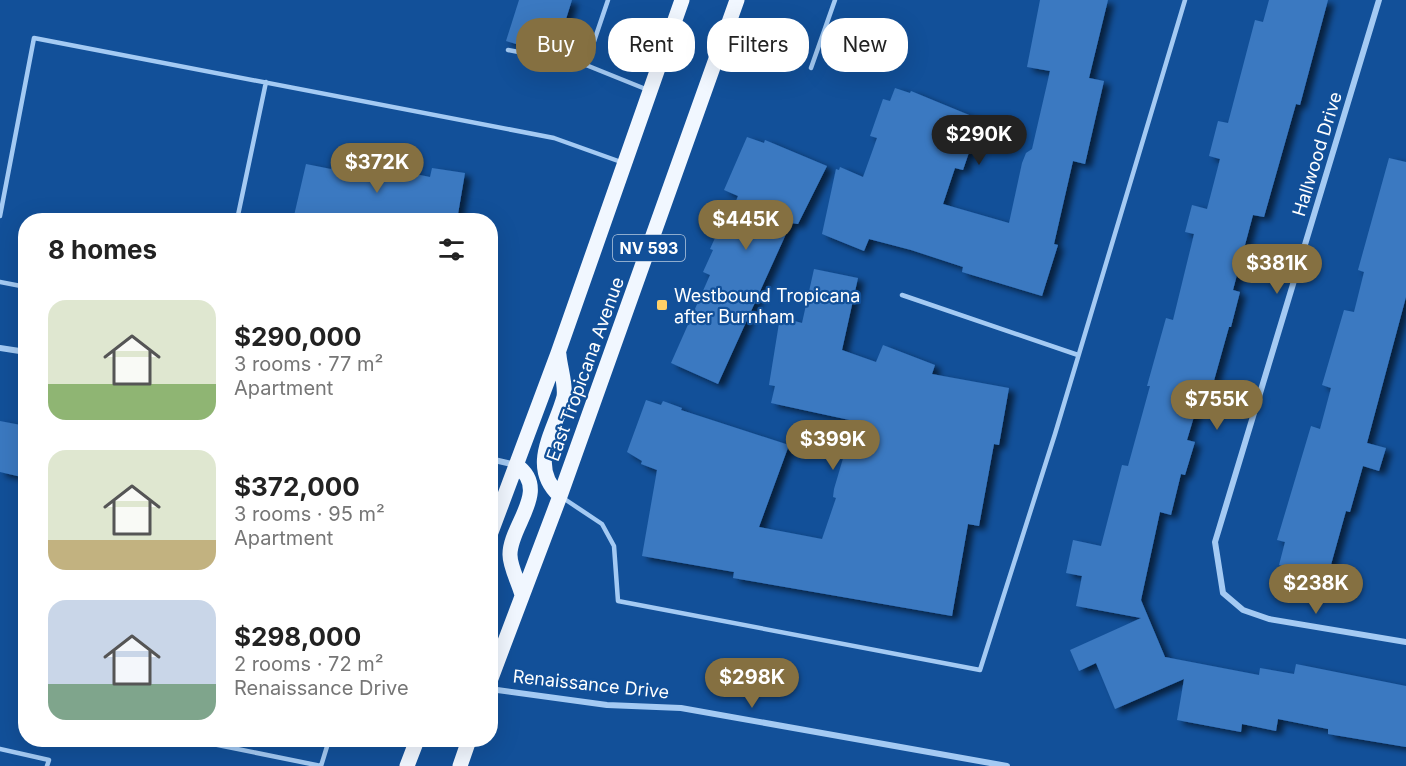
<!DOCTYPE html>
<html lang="en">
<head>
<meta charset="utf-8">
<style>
  :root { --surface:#fff; --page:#f6f6f6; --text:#222; --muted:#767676; --accent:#857041 }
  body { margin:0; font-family:Inter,sans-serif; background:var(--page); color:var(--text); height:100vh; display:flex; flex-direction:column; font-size:22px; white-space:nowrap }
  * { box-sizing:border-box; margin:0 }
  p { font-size:20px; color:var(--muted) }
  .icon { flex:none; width:33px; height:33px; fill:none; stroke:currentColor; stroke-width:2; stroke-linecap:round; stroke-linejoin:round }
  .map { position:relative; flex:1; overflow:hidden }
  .sheet { position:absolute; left:18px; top:213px; width:480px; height:534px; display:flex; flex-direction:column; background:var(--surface); border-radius:24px; box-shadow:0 6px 24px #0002 }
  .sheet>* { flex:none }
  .guide { position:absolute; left:516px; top:18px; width:570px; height:54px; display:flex; gap:12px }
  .price { position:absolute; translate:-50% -51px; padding:0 14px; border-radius:21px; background:var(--accent); color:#fff; font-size:20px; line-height:39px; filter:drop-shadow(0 2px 3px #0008) }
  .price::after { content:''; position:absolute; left:50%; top:36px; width:18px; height:14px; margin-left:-9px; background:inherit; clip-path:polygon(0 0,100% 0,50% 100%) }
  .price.on { background:#222; color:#fff }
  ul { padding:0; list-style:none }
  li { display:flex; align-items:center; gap:18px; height:150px; padding:0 30px }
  li span { display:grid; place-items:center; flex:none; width:168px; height:120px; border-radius:18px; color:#555 }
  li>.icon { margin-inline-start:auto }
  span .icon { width:72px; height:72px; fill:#fffc; stroke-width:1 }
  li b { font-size:26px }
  h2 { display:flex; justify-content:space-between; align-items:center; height:72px; padding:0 30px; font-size:26px }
  .chip { padding:0 21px; border-radius:24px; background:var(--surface); box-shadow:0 6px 24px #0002; font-size:21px; line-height:54px }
  .chip.on { background:var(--accent); color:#fff }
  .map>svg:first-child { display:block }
  .building { fill:#3b79c1; filter:url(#shadow) }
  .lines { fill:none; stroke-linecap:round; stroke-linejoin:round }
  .service { stroke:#a4caf3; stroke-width:4.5 }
  .minor { stroke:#a4caf3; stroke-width:6 }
  .primary { stroke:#f1f7ff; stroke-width:15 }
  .poi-dot { fill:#ffd067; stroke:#125099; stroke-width:2 }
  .labels { text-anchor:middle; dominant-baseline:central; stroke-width:4.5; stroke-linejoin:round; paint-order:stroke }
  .shield { fill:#125099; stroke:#b8cae0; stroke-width:1.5 }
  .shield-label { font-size:16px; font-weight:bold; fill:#fff }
  .street-label { font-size:18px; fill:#fff; stroke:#125099 }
  .poi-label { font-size:18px; fill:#fff; stroke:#125099; text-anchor:start }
</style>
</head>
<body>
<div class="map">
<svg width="1406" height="766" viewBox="0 0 1406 766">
  <defs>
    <filter id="shadow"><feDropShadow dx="6" dy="4" stdDeviation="3" flood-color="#0009"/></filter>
  </defs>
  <rect width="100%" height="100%" fill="#125099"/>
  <!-- building -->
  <path class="building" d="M519,0h53l-12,38 -12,-4 -5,18 -37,-11z
    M1040,0h68l-19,78 15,3 -19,83 -12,-3 -19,83 4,1 -16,51 -80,-24 1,-5 -52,-17 -42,-11 -5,12 -42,-17 14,-65 3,1 1,-3 23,10 14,-39 -7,-2 13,-37 7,2 5,-13 15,5 1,-2 63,26 -5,13 7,2 -13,38 -8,-2 -12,36 66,19 13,-60 4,-10 6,-4 18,-78 -23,-4z
    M1269,0h59l-28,105 -4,-1 -32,113 -11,-2 -20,75 7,2 -9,35h-2l-21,75 -9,-2 -12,40 8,2 -10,33 -4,-1 -10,41 -11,-3 -19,88 24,57 94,18 1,-7 34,6 2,-10 110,22v61l-78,-13v-5l-50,-10 -2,12 -34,-7 -1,8 -64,-12 7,-41 -69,30 -19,-46 -17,8 -9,-21 71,-32 -65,-12 6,-30 -16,-3 7,-33 28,6 21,-81 6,1 22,-80h-3l19,-68 7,2 21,-86 -9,-2 7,-27 15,4 13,-50 -11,-3 9,-35 10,2 27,-103 8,2z
    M747,137l17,6 1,-3 62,26 -29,58 -7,-1 -73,161 -47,-21 39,-88 -7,-3 10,-22 -3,-1 9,-20 5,2 14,-35 -14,-6z
    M333,157l97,20 2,-9 33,5 -8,47h-164l13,-56 25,5z
    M1389,158l17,4v135l-39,146 19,5 -7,23 -16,-5 -13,46 -4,-1 -19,68 -48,-14 6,-23 -8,-2 34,-114 9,3 11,-41 -9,-3 22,-75 10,2 10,-40 -6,-2z
    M814,269l44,9 -16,72 34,12 7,-17 52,20 -3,9 77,14 -10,57 -5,-1 -15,82 -11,-2 -16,92 -219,-38 1,-6 -92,-16 15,-86 -16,-6 1,-3 -15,-9 19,-52 15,5 2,-4 19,7 -1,2 108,35 -30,82 63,12 14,-41 -3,-1 1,-8 20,-68 -83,-18 4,-17 -6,-1 11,-68 22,6z
    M0,421l26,5v52l-26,-6z"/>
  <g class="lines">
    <!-- service -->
    <path class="service" d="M608,0l-22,65 62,25
      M508,50l78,15
      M811,68l24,-68
      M0,216l34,-178 520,100 67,24
      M237,220l29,-138
      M0,282l26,5
      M902,295l176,60
      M563,498l39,26 12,22 4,55 362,69 75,-236 130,-434
      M193,740l128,26
      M0,749l49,11 -2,6
      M321,766l8,-26"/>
    <!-- minor -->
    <path class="minor" d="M1379,0l-164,542 8,51 20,17 26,9 137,23
      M0,348l26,4
      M490,459l26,6
      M490,689l117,16 74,3 326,58"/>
    <!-- primary -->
    <path class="primary" d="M559,355c1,12 7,30 5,42 -9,34 -37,69 -4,99
      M516,465c36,25 -7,61 -6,90 0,12 9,28 12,40
      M490,535l68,-182 124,-353
      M490,681l70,-185 177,-496
      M407,766l10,-26
      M460,766l9,-26"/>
  </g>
  <!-- markers -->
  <rect class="poi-dot" x="656" y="299" width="12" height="12" rx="3"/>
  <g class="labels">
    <!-- shield labels -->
    <rect class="shield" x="613" y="235" width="72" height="26" rx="4.5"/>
    <g class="shield-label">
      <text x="649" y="248">NV 593</text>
    </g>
    <!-- street labels -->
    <g class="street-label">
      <text transform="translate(1317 154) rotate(-73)">Hallwood Drive</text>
      <text transform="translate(585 369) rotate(-70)">East Tropicana Avenue</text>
      <text transform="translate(591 684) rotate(6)">Renaissance Drive</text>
    </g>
    <!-- poi labels -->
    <g class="poi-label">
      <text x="674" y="295">Westbound Tropicana<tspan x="674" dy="21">after Burnham</tspan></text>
    </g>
  </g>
</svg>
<b class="price on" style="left:979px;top:166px">$290K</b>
<b class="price" style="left:377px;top:194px">$372K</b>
<b class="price" style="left:746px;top:251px">$445K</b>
<b class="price" style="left:1277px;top:295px">$381K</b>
<b class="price" style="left:1217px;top:431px">$755K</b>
<b class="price" style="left:833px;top:471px">$399K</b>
<b class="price" style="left:1316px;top:615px">$238K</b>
<b class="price" style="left:752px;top:709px">$298K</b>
<div class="guide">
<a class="chip on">Buy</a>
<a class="chip">Rent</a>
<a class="chip">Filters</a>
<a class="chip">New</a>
</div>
<section class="sheet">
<h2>8 homes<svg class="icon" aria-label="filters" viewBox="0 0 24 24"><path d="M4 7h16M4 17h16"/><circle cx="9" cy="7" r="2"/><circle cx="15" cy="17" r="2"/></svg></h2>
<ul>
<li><span style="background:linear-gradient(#dfe7d0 70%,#8fb573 0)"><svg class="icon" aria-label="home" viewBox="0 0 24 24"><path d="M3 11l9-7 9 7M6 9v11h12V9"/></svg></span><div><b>$290,000</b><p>3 rooms · 77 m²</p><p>Apartment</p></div></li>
<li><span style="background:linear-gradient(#dfe7d0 75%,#c2b280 0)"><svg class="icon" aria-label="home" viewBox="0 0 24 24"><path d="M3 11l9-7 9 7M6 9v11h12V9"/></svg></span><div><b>$372,000</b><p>3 rooms · 95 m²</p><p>Apartment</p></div></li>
<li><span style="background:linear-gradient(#c9d6e8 70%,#7fa58c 0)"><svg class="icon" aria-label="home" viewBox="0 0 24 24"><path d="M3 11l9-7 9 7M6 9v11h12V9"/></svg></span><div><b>$298,000</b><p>2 rooms · 72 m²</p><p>Renaissance Drive</p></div></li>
</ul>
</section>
</div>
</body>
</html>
